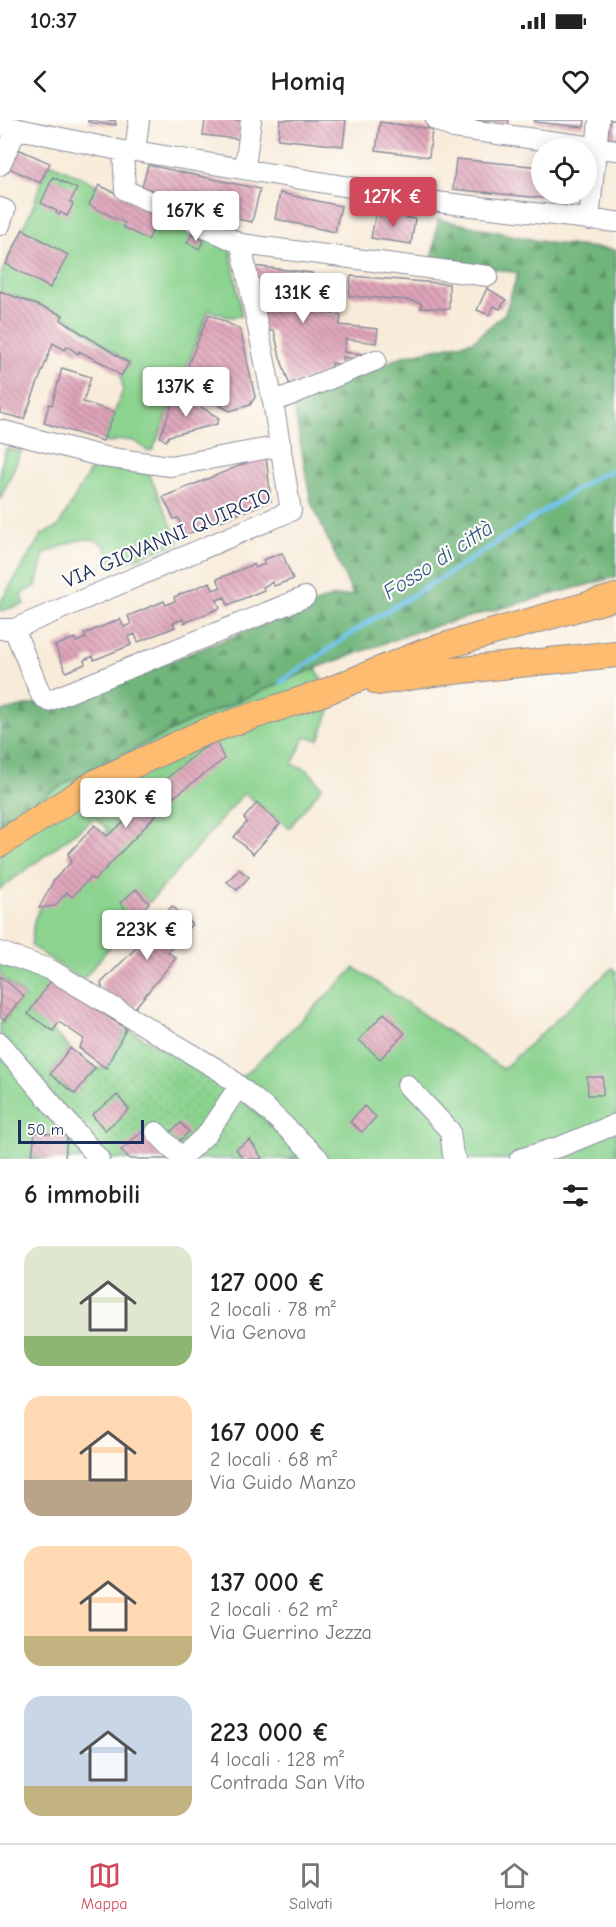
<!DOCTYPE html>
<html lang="it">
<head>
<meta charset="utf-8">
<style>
  :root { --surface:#fff; --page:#f6f6f6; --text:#222; --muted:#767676; --line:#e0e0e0; --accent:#d1495b }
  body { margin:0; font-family:"Comic Neue",sans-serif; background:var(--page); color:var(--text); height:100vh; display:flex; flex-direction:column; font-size:22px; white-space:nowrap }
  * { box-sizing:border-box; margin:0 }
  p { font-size:20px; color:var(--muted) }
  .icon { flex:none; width:33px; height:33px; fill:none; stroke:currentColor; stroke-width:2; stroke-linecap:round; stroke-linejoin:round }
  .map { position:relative; height:1039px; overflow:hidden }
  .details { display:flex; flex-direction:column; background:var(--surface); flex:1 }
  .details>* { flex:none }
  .buttons { position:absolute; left:531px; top:18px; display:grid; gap:12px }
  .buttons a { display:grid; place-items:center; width:66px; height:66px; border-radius:50%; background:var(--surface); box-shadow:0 3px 15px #0003; font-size:30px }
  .scale { position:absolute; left:18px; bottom:15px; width:126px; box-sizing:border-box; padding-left:6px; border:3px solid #1b2f5e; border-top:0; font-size:16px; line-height:21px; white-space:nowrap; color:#1b2f5e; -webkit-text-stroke:4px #fdfcf7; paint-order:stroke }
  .price { position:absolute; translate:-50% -51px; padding:0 14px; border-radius:6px; background:#fff; color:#222; font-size:20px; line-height:39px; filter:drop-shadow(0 2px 3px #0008) }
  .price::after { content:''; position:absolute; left:50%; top:36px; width:18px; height:14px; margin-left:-9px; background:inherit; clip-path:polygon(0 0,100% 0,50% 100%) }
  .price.current { background:var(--accent); color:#fff }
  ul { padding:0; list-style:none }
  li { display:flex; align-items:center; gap:18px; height:150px; padding:0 24px }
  li span { display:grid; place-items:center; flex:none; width:168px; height:120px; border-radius:18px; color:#555 }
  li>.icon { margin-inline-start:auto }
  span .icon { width:72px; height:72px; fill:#fffc; stroke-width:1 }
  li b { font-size:26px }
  h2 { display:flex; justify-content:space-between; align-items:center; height:72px; padding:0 24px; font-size:26px }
  .status { display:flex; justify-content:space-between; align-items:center; height:42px; padding:0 30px; background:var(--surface); direction:ltr }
  .status svg { height:16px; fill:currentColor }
  header { display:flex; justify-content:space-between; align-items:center; height:78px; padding:0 24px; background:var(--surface); font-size:27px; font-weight:700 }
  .menu { display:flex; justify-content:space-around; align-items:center; height:84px; border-top:2px solid var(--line); background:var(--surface); font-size:16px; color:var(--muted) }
  .menu a { display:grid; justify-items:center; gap:3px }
  .menu .current { color:var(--accent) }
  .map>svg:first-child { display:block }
  .grass { fill:#8bd38f; stroke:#538176; stroke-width:1.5 }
  .forest { fill:url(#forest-firs); stroke:#46726c; stroke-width:1.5 }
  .park { fill:url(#park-dots); stroke:#538176; stroke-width:1.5 }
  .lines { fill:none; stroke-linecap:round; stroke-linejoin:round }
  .stream { stroke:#6ec2ea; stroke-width:5 }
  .building { fill:url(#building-back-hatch) }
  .minor-casing { stroke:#8a8d9c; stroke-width:22 }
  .major-casing { stroke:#8a8d9c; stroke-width:28 }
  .minor { stroke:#fff; stroke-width:20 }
  .major { stroke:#fdbc70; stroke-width:26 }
  .labels { text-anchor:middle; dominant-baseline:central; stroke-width:4.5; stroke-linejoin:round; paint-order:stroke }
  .street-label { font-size:21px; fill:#1b2f5e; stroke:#fdfcf7 }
  .water-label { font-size:22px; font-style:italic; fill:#345b88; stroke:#fdfcf7 }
</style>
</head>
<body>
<div class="status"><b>10:37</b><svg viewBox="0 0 49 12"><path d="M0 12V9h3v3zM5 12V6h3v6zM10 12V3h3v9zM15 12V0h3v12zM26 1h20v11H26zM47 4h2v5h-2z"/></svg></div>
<header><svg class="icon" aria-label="back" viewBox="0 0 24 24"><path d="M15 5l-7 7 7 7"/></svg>Homiq<svg class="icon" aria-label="heart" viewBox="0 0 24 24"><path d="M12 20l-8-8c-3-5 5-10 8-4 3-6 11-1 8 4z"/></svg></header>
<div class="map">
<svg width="616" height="1039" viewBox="0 0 616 1039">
  <defs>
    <pattern id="forest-firs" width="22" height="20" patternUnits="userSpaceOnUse" patternTransform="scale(1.5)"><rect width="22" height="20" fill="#70b57a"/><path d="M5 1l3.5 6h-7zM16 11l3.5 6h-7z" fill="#5b9467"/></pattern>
    <pattern id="park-dots" width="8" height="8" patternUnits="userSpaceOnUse" patternTransform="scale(1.5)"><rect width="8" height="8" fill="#8bd38f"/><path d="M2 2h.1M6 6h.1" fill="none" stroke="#77b57e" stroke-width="1.8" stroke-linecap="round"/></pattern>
    <pattern id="building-back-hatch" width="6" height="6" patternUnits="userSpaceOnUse" patternTransform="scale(1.5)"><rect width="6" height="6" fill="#dfa4b9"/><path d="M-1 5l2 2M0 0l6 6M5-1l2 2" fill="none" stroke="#b4869a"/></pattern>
  </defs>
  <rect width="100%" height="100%" fill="#fdfcf7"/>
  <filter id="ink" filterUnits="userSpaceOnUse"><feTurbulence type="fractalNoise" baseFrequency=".0167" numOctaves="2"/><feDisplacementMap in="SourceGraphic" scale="12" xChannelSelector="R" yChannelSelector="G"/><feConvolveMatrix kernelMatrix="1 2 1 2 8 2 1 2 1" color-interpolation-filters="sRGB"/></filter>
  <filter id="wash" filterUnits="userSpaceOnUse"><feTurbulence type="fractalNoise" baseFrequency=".008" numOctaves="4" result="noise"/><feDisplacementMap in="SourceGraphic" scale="24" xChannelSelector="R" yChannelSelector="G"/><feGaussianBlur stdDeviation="1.35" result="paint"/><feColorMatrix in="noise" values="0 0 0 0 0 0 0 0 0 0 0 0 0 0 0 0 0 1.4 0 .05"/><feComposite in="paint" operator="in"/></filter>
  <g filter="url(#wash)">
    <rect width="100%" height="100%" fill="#f8ebd9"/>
    <!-- grass -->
    <path class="grass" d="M50,43l180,84 12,69 -14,1 -19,-7 -56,140 -6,1c-10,-12 -24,-14 -38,-8l-6,-2 20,-51 -2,-14 8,-13 -66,-48 -63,-24v-15l35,-74 5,-19z
      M6,329l15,3 -21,48v-31z
      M96,346l53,8 30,68 -66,25c-2,-6 -4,-13 -7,-18 -12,-22 -46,-2 -62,5l-8,32 -15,8 4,10 -25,7v-8l42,-69 16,-7 30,-53z
      M316,548l17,34 -14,38 -14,-3 -13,27 16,6 14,17 -33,41 -45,-35 -95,110 -13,-14 -15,14 13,15 -49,59 -6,1 -48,-32 3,-25 5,-12 69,-79 -13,-12 -95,71v-67l71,-42 116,-57z
      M355,848l148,101 109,-101 4,3v188h-325l7,-4 -70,-69 21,-15z
      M0,934l90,105h-90z"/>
    <!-- forest -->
    <path class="forest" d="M438,99l111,24 67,7v327l-195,53 -105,38 -129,55 -116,57 -71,42v-110l37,-9 10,8 284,-114 22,-2 -42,-93 -18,-100 110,-46 70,-15 32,-28 13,-40 -86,-15z"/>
    <!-- park -->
    <path class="park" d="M0,838l52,21 1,52 17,17 -20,26 24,20 21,-26h11l20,-39 65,33 37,24 71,68 -8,5h-184l-107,-125v-10l24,-28 -24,-20z"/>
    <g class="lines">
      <!-- stream -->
      <path class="stream" d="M281,562l81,-56 88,-53 147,-97 19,-7"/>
    </g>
    <g id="blocks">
      <!-- building -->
      <path class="building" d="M88,0h27l1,5 -28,-3z
        M205,0h36l-2,19 -36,-4z
        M280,0h66l-3,26 -65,-7z
        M475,0h34l-1,6z
        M534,0h51l-1,7 -50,-5z
        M607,0h9v21l-11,-1z
        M380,2l52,7 -3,28 -53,-7z
        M18,29l32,14 -10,20 -31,-15z
        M456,39l86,8v27h19v6l-108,-11z
        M148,45l112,24 -8,33 -45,-9v-3l-29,-9 1,-3 -26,-5v-3l-11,-3z
        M53,57l24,12 -7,13 3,2 -6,12 -7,-4 -1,3 -3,-2 1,-2 -16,-8z
        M99,65l61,30 -12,25 -25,-13 2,-4 -36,-18z
        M280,73l61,13 -6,26 -60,-13z
        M376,92l39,7 -4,25 -40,-6z
        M23,109l45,26 -18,33 -44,-24z
        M192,114l12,6 -5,9 -12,-6z
        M253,146l59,7 -1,6 9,7 -2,18 7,9 16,2 -1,10 38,4 -2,14 -30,-4 -2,13 17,2 -2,5 -16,-2v8l-11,-2v7l-42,16 -10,-29 -6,-26 -11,-1z
        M351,156l98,8v25l-28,-1v-5l-12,-3 -60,-4z
        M487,168l19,12 -6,9 -6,-3 -5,9 -12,-5z
        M0,171l63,24 -2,5 68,43 -8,13 -15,-11 -27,-14 -1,3 -11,-8 -2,4 -12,-7 -29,76 -24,-6z
        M209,194l29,14 3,4 14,65 -5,8 -20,6 -50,-26z
        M62,248l29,9 -8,25 32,10 -12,29 -59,-18 5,-19 3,1z
        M177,272l42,26 -2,6 -48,12 -3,5 -6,-4z
        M266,335l5,46 -86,34 -7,-17 -4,1 -11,-22z
        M282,433l11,26 -19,7 -2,-4 -9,5 1,3 -36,15 -3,-8 -8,3 3,8 -36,15 -1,-4 -10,4 2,4 -37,15 -3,-8 -7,3 3,8 -37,15 -1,-4 -9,4 1,4 -19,8 -11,-26 20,-8 1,4 10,-4 -2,-4 36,-15 4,8 7,-3 -3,-8 36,-15 2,4 9,-4 -1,-4 36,-15 3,8 8,-3 -4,-8 37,-15 1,4 10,-4 -2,-4z
        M216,621l8,18 -54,41 -75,80 -5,-2 -18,19 -5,-5 -12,14 -16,2 15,-28 18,-19 -4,-7 27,-29 12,11 16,-13 33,-36 46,-38z
        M257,683l23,21 -27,30 -19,-17 13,-15 -3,-4z
        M239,749l10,8 -12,13 -10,-8z
        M136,769l13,14 -15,15 -14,-15z
        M172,786l20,18 -24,28 8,6 -42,51 -31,-18 -2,-8 32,-32z
        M0,856l24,20 -20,24 -4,-3z
        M52,859l74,50 -20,39 -27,-20 5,-9 -25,-17 -6,9 -25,-17z
        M384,893l21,20 -25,26 -21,-19z
        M70,928l25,20 -20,26 -25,-20z
        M587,957h16v18h-15z
        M117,975l12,15 -24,20 -13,-15z
        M364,986l12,11 -14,15 -12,-10z
        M181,1003l8,9 -12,11 -8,-10z
        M144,1010l26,29h-40l-9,-9z
        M35,1012l32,4 -2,23h-17l-16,-3z
        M250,1020l12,18 -2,1h-17l-7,-10z"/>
    </g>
  </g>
  <g filter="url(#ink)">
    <use href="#blocks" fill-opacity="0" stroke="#8a8d9c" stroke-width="1.5"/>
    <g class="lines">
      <defs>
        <path id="minor" d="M436,0l18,8 162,22
          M0,5l123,26h12l310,52 171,19
          M123,31l2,39 116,54 32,158 103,-42
          M135,31l4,-31
          M0,45l17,-36
          M245,48l6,-48
          M0,88l5,2 -5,15
          M589,100l10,-100
          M241,124l247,32
          M0,310l104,27 66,9 111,-20
          M0,509h14l277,-118 -18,-109
          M14,509l27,66 7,6 257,-104
          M0,832l51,18 171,102 48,40 49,47
          M0,923l99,116
          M407,965l43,46 3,24 3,4
          M156,1012l25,26 26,-24 32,-48
          M520,1039l42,-13 54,-22"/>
        <path id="major" d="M378,562l56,-9 182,-19
          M0,724l97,-62 105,-49 123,-41 102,-41 189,-54"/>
      </defs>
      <!-- minor casing -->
      <use href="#minor" class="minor-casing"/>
      <!-- major casing -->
      <use href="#major" class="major-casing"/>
      <!-- minor -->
      <use href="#minor" class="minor"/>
      <!-- major -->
      <use href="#major" class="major"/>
    </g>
  </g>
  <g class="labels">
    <!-- street labels -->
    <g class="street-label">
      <text transform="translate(167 418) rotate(-23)">VIA GIOVANNI QUIRCIO</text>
    </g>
    <!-- water labels -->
    <g class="water-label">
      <text transform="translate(438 440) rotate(-33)">Fosso di città</text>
    </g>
  </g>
</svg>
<div class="buttons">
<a><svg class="icon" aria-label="locate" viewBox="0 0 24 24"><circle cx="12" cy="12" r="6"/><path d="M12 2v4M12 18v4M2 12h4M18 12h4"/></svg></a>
</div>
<div class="scale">50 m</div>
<b class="price current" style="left:393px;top:108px">127K €</b>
<b class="price" style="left:196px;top:122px">167K €</b>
<b class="price" style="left:303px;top:204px">131K €</b>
<b class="price" style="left:186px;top:298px">137K €</b>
<b class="price" style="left:126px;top:709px">230K €</b>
<b class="price" style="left:147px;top:841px">223K €</b>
</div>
<section class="details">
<h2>6 immobili<svg class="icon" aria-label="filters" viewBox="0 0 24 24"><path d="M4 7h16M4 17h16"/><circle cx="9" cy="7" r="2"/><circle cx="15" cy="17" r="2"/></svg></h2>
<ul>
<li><span style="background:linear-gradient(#dfe7d0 75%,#8fb573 0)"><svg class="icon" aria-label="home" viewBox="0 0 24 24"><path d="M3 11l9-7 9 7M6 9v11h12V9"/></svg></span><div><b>127 000 €</b><p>2 locali · 78 m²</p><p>Via Genova</p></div></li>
<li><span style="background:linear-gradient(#ffd9b3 70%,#b9a48a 0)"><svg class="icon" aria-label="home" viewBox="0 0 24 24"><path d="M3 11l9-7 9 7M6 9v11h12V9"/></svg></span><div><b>167 000 €</b><p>2 locali · 68 m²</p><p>Via Guido Manzo</p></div></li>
<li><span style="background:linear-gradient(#ffd9b3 75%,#c2b280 0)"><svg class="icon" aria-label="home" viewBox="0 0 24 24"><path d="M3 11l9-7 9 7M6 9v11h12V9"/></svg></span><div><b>137 000 €</b><p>2 locali · 62 m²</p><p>Via Guerrino Jezza</p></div></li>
<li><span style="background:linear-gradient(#c9d6e8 75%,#c2b280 0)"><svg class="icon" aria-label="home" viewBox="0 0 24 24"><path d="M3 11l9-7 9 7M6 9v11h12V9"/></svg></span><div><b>223 000 €</b><p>4 locali · 128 m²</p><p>Contrada San Vito</p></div></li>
</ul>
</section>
<nav class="menu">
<a class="current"><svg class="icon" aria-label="map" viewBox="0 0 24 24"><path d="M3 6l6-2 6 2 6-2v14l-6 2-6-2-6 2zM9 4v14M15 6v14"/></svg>Mappa</a>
<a><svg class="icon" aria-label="saved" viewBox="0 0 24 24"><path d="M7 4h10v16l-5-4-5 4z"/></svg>Salvati</a>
<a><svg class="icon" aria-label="home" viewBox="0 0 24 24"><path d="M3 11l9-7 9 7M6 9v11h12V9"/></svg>Home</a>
</nav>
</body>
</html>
